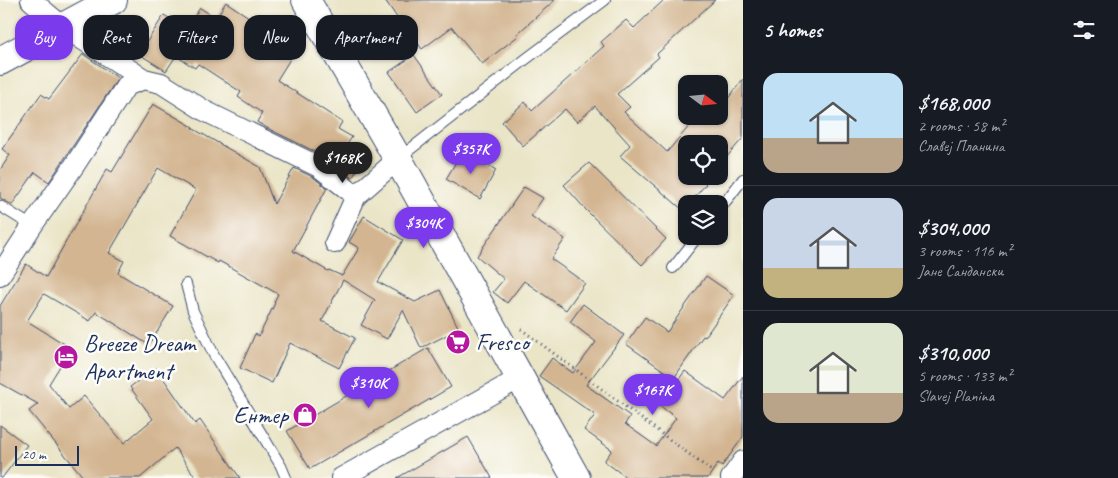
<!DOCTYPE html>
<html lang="en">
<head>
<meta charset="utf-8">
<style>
  :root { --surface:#171b24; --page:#242831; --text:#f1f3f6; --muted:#9ea1a6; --line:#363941; --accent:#7c3aed }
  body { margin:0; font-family:Caveat,sans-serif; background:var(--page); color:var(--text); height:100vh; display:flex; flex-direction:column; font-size:19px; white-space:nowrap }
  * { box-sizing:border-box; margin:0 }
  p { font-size:16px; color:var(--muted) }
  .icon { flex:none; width:28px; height:28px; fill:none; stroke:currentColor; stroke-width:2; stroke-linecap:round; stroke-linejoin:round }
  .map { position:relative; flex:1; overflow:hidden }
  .details { display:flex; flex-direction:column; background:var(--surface); width:375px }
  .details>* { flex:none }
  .hud { position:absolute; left:15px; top:15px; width:475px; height:45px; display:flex; gap:10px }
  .needle { width:32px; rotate:106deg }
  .controls { position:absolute; left:678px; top:75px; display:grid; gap:10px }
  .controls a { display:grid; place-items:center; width:50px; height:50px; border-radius:10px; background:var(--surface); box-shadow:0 1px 4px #0004; font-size:25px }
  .scale { position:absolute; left:15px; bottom:12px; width:64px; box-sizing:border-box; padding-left:5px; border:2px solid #1b2f5e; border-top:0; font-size:14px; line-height:18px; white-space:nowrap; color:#1b2f5e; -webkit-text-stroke:4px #fdfcf7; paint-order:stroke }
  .price { position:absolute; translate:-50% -42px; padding:0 11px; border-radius:18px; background:var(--accent); color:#fff; font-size:16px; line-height:32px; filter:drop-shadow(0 1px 2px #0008) }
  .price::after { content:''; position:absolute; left:50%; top:30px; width:15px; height:11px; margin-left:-8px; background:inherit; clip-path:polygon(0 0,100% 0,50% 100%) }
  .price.on { background:#222; color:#fff }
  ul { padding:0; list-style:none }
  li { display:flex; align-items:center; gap:15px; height:125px; padding:0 20px }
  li+li { border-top:1px solid var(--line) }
  li span { display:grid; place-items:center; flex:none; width:140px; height:100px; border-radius:15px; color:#555 }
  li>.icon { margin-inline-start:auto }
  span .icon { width:60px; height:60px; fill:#fffc; stroke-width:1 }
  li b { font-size:21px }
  h2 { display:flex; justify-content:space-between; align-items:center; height:60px; padding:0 20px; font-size:21px }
  .chip { padding:0 18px; border-radius:15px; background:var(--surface); box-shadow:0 1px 4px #0004; font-size:18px; line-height:45px }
  .chip.on { background:var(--accent); color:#fff }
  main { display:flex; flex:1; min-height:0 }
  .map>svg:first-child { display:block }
  .building { fill:#d3b591 }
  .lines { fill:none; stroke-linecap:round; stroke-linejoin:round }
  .lane-casing { stroke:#3a4a6e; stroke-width:12 }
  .street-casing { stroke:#3a4a6e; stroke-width:22 }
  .secondary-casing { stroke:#3a4a6e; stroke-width:30 }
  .path { stroke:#3a4a6e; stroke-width:3; stroke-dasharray:1 4; stroke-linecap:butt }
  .lane { stroke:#fff; stroke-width:10 }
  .street { stroke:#fff; stroke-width:20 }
  .secondary { stroke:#fff; stroke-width:28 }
  .labels { text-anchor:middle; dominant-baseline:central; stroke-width:5; stroke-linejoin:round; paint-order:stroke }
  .poi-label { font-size:24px; fill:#1b2f5e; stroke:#fdfcf7; text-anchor:start }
</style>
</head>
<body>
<main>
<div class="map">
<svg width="743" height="478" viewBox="0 0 743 478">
  <rect width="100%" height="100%" fill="#fdfcf7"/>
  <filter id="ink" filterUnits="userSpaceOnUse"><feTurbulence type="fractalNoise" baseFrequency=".02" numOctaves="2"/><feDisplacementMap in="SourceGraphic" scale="10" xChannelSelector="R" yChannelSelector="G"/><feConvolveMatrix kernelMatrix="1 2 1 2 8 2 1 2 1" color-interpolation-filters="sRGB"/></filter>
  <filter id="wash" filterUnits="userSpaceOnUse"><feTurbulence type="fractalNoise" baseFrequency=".0096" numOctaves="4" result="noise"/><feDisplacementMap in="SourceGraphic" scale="20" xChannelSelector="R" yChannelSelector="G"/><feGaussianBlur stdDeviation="1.12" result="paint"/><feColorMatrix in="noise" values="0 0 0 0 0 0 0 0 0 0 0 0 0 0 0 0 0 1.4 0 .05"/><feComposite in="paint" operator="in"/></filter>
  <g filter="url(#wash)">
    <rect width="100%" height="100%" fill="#eae5c7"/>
    <g id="blocks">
      <!-- building -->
      <path class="building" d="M385,0h170l-38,34 1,2 -36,28 -30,-37 -30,22 -20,-28 -2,1z
        M664,0h51l-58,54 2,3 -42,37 13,13 -6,5 43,40 31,-36h21v-24l8,8 16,-21v59l-24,28v-22h-33v32h12l8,8 -17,20h-3v3l-3,3 -63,-54 10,-11 -35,-39 -18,16 -12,-13 -42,37 -21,-24 23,-20 7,9 72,-65 -3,-4 25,-22 8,8z
        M226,2l35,23 -3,6 16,11 -3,5 19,12 -13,21 65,42 -4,7 14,8 -8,12 19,12 -11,17 -28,-22 -57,-28 -10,-6 5,-9 -24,-16 3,-5 -43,-28 -3,4 -19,-12 -10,15 -27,-17 25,-39 22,14 14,-21 16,10z
        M83,54l35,24 -69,104 -14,-10 -23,33 -12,-7v-28l10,-15 -8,-6 39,-55 8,5z
        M414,55l28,39 -25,18 -28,-40z
        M153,104l40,23 -1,1 68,39 14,37 20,-36 19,9 14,11 -34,63 35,20 1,-1 13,6 17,-28 -10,-6 15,-26 39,24 -25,42 37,20 25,-12 19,39 -38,19 -18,-38 -16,29 -26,-14 14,-25 -32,-20 -21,41 33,17 -16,30 -49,-25 -18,40 -32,-15 15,-34 4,2 16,-33 -1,-1 4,-8 -59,-33 -1,2 -48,-27 26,-46 -38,-22 -49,85 15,8 -6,12 55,33 -24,39 -53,-33 -6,9 -46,-27 -17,27 44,27 -22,36 20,25 15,-13 40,47 29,-24 -23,-32 26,-19 39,56 5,-4 40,58h-44l-21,-30 -35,30h-56l-55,-67 9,-7 -38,-21v-77l26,-42 20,13 61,-108 5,3z
        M463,150l33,20 -16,29 -34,-20z
        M589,163l77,76 -24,26 -56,-55 -22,-25z
        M524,187l19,11 -12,18 34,23 -14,20 34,24 -19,27 -42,-29 -17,22 -14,-11 11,-13 -27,-23z
        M706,276l28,19 -29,42 -2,-1 -29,42 -48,-34 19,-27 22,15z
        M583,304l41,31 -38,50 44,31 -5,8 31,22 20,-28 -17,-13 26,-34 40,29 18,-24v61l-21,29 -4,-3 -10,15h-81l-23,-17 8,-11 -28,-20 11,-15 -56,-39 13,-18 21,15 23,-31 -26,-20z
        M428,348l23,39 -141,82 -23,-38z
        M0,425l27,20 -25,33h-2z
        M468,437l24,41h-95z"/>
    </g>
  </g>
  <g filter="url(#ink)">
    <use href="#blocks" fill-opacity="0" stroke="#3a4a6e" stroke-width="1"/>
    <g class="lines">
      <defs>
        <path id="lane" d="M399,158l127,-99 79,-59
          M0,206l32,20
          M719,210l24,-31
          M673,268l25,-32
          M186,284l7,27 21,44 67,111 5,12"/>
        <path id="street" d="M31,0l32,27 81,52
          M335,243l21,-47 42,-37
          M0,275l32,-49 42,-60 52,-80 18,-7 17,4 44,28 114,56 37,29
          M341,478l179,-100
          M731,478l12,-17"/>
        <path id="secondary" d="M306,0l92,159 178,319
          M0,61l113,-61"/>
      </defs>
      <!-- lane casing -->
      <use href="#lane" class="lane-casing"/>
      <!-- street casing -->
      <use href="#street" class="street-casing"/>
      <!-- secondary casing -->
      <use href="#secondary" class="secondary-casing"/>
      <!-- path -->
      <path class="path" d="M521,329l192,143"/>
      <!-- lane -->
      <use href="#lane" class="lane"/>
      <!-- street -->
      <use href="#street" class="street"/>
      <!-- secondary -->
      <use href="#secondary" class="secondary"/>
    </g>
  </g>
  <!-- icons -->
  <defs>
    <symbol id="supermarket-disc" viewBox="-11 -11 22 22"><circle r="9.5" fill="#b5179e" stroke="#fdfcf7"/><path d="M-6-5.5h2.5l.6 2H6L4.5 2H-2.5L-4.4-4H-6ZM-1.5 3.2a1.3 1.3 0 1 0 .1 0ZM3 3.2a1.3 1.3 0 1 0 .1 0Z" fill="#fff"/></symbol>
    <symbol id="hotel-disc" viewBox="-11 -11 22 22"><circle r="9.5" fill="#b5179e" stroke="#fdfcf7"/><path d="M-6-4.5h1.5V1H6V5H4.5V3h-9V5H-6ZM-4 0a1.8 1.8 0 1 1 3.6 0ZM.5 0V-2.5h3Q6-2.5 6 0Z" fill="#fff"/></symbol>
    <symbol id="shop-disc" viewBox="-11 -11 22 22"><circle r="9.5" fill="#b5179e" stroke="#fdfcf7"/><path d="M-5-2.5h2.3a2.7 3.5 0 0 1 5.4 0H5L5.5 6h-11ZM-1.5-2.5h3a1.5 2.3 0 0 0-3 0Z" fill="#fff"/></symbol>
  </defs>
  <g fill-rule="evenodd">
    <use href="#supermarket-disc" x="444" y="328" width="28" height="28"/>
    <use href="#hotel-disc" x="52" y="343" width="28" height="28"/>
    <use href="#shop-disc" x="291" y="401" width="28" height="28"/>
  </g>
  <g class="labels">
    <!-- poi labels -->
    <g class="poi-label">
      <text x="476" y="342">Fresco</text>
      <text x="84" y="343">Breeze Dream<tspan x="84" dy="28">Apartment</tspan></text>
      <text x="288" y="415" text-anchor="end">Ентер</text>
    </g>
  </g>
</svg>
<div class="controls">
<a><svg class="needle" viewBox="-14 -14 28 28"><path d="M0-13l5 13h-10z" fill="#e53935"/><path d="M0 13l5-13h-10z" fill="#9ea1a6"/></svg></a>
<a><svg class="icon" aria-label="locate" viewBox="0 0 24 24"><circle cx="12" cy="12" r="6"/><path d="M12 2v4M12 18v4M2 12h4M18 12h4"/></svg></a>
<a><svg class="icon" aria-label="layers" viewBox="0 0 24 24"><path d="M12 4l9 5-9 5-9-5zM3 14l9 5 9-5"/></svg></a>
</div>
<div class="scale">20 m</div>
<b class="price" style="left:471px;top:175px">$357K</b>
<b class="price on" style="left:343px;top:184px">$168K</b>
<b class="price" style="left:424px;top:249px">$304K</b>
<b class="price" style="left:369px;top:409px">$310K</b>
<b class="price" style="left:653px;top:416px">$167K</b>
<div class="hud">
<a class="chip on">Buy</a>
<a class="chip">Rent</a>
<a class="chip">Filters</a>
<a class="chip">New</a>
<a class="chip">Apartment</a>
</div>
</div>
<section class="details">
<h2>5 homes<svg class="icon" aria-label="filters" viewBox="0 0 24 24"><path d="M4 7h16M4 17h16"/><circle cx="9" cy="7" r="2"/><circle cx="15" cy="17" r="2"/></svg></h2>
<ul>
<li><span style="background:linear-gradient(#bfe0f5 65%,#b9a48a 0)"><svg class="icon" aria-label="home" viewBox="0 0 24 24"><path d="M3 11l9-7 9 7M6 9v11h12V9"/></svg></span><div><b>$168,000</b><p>2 rooms · 58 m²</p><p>Славеј Планина</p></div></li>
<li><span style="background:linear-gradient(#c9d6e8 70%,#c2b280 0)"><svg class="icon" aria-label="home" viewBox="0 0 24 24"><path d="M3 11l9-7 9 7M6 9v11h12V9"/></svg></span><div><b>$304,000</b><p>3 rooms · 116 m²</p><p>Јане Сандански</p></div></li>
<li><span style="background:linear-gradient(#dfe7d0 70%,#b9a48a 0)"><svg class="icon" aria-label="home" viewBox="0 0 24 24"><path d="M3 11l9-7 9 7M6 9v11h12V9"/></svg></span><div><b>$310,000</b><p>5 rooms · 133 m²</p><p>Slavej Planina</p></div></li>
</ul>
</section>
</main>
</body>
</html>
